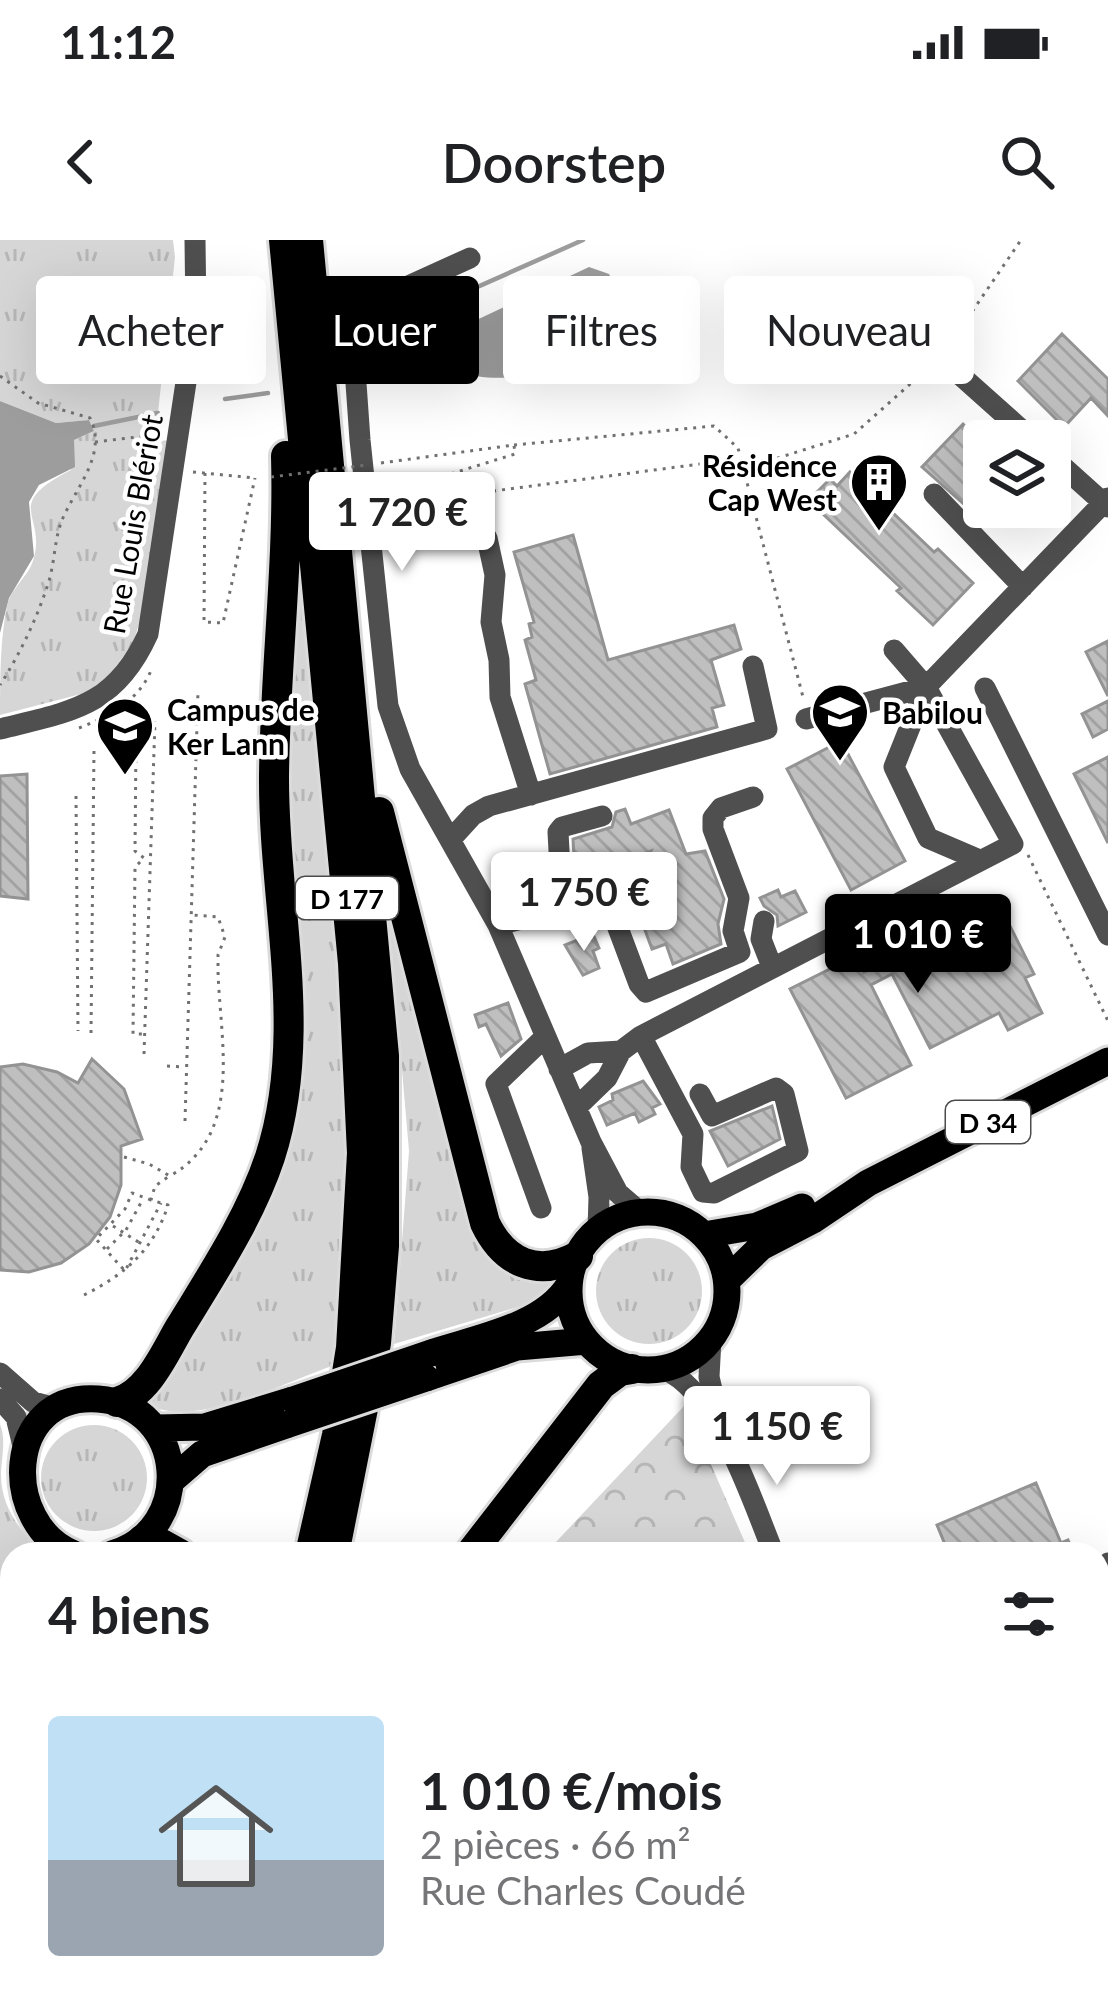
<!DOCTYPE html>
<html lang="fr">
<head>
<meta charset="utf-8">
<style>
  :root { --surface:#fff; --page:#f6f6f6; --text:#202124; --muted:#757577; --accent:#000 }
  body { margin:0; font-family:Lato,sans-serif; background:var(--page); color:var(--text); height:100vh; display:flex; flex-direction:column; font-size:45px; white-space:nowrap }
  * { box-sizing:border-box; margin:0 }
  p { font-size:39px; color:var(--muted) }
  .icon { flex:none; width:66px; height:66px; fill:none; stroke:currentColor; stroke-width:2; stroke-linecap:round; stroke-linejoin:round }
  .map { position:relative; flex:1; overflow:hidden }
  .details { position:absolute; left:0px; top:1302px; width:1110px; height:471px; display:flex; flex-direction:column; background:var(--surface); border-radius:36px 36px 0 0; box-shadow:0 12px 48px #0002 }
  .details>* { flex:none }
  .top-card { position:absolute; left:36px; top:36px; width:1038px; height:108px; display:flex; gap:24px }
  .buttons { position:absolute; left:963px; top:180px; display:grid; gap:24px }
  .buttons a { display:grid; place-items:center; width:108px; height:108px; border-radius:12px; background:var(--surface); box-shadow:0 12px 48px #0002; font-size:60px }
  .price { position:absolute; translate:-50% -102px; padding:0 27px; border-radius:12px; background:#fff; color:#222; font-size:39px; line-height:78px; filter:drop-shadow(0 3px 6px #0008) }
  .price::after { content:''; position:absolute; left:50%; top:72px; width:36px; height:27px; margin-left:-18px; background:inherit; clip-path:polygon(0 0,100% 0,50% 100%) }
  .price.active { background:var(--accent); color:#fff }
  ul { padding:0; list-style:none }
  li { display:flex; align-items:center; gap:36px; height:300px; padding:0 48px }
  li span { display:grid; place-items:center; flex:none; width:336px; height:240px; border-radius:12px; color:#555 }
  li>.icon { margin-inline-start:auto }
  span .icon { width:144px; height:144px; fill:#fffc; stroke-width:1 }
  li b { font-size:51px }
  h2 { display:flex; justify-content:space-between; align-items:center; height:144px; padding:0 48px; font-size:51px }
  .chip { padding:0 42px; border-radius:12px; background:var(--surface); box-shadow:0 12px 48px #0002; font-size:42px; line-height:108px }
  .chip.active { background:var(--accent); color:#fff }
  .status { display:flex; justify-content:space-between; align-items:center; height:84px; padding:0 60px; background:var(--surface); direction:ltr }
  .status svg { height:33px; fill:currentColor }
  header { display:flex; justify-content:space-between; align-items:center; height:156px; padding:0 48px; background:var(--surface); font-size:54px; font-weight:600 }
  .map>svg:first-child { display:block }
  .grass { fill:url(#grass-tufts) }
  .forest { fill:url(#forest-crowns) }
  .water { fill:#9d9d9d }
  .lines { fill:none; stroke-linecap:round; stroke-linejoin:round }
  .stream { stroke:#9d9d9d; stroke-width:4.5 }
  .building { fill:url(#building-back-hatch); stroke:#939393; stroke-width:3 }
  .major-casing { stroke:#dbdbdb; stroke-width:33 }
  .highway-casing { stroke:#dbdbdb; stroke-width:36 }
  .path { stroke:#717171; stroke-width:3; stroke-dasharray:3 6; stroke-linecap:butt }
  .minor { stroke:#4f4f4f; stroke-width:21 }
  .major { stroke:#000; stroke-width:27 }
  .highway { stroke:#000; stroke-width:30 }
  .major-bridge-casing { stroke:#dbdbdb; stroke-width:33; stroke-linecap:butt }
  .path-bridge { stroke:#717171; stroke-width:3; stroke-dasharray:3 6; stroke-linecap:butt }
  .major-bridge { stroke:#000; stroke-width:27 }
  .labels { text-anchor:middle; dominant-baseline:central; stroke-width:9; stroke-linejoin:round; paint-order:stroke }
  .shield { fill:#fff; stroke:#4c4c4c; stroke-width:3 }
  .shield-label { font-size:27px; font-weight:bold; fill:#000 }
  .poi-label { font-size:30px; font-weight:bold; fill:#000; stroke:#fff; text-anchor:start }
  .street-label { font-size:30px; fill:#000; stroke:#fff }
</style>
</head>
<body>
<div class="status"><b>11:12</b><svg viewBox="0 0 49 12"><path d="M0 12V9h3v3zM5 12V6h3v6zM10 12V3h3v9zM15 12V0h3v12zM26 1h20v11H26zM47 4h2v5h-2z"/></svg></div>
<header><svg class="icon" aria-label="back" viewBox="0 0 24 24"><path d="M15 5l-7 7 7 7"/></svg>Doorstep<svg class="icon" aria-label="search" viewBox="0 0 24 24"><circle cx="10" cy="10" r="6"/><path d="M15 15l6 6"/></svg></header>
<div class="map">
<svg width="1108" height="1771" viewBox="0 0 1108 1771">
  <defs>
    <pattern id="grass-tufts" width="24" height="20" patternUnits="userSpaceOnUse" patternTransform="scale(3)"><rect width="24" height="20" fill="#d6d6d6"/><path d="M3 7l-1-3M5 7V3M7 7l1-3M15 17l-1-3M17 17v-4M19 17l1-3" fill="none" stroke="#b6b6b6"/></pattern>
    <pattern id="forest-crowns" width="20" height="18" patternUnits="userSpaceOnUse" patternTransform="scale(3)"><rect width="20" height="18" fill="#d6d6d6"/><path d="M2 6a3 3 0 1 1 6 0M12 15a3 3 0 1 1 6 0" fill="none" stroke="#b6b6b6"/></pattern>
    <pattern id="building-back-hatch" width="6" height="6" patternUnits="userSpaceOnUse" patternTransform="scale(3)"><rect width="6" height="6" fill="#bfbfbf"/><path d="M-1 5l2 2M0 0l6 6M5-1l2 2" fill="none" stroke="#a2a2a2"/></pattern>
  </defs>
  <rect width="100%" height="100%" fill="#fff"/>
  <!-- grass -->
  <path class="grass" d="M0,0h173l2,17 -20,183 14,1 -27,174 -9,28 -24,33 -24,17 -85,22c0,-37 0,-79 8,-113 5,-15 20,-26 25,-41 15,-47 -33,-55 38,-91l3,-30 20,-9 -5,-11 -33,3 -56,-22z
    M300,313l43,472 2,222 -13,119c-46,16 -138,63 -183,39 60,-85 125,-193 146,-295l-10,-277 1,-137z
    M384,622l92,357 91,52 -29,30 -144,43 15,-193z
    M596 1051a53 53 0 1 1 106 0a53 53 0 1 1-106 0Z
    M0,1184c6,15 2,31 1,48 -1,35 20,60 43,82h-32v235l-12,31z
    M41 1238a53 53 0 1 1 106 0a53 53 0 1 1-106 0Z
    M12,1644v90l-12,12v-81z"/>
  <!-- forest -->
  <path class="forest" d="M685,1165l65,149h-203l8,-11z"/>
  <!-- water -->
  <path class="water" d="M589,27l20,7 5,10 6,67 -3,8c-21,10 -137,29 -151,12 -7,-9 -7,-27 -9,-38l11,-9z
    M0,161l56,22 33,-3 5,11 -20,9 1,27 -36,18 -10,17 5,54 -25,42 -9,35z"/>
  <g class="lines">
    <!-- stream -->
    <path class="stream" d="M367,102l54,-30 162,-72
      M225,159l43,-6
      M94,186l64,-13"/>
  </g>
  <!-- building -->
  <path class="building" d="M1062,94l46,45v37l-17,-18 -27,29 -46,-46z
    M963,184l21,20v8l-6,7 6,5v23l-18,19 -44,-39z
    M850,232l84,80 4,-3 35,34 -40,42 -36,-34 4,-3 -78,-74 2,-3 -7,-6 4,-4 -7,-7 15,-15 7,7z
    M573,295l35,125 126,-35 7,24 -30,11 13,45 -12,3 5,19 -167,47 -25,-90 11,-4 -11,-40 7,-3 -3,-13 5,-2 -20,-70z
    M1108,401v55l-22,-44z
    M1108,461v28l-15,8 -11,-23z
    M841,501l64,120 -54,29 -64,-121z
    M1108,517v86l-34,-69z
    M27,534l1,125 -28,-3v-120z
    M625,569l6,15 38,-14 17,44 19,-3 19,48 -6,25 3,20 -48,20 -7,-20 -14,5 -21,-57 31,-12 -20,-9 9,-20 -69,26 -8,-19 -1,-19 39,-12 4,-15z
    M778,650l3,7 14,-6 11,21 -28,14 -1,-11 -13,-9 -4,-8z
    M999,664l35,70 -9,4 17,35 -34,17 -9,-17 -69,35 -38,-74 -21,11 40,80 -65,33 -56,-109 66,-33 8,16 22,-10 -7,-14 38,-18 6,13z
    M593,694l6,14 -6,3 6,17 -16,7 -18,-30z
    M508,763l13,36 -20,17 -15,-32 -7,3 -4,-12z
    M92,819l32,30 18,50 -21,7v39l-11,32 -21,27 -28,19 -32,9 -29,-2v-203l23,-3 34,8 21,11z
    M643,841l17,23 -8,4 3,6 -16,8 -4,-9 -28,12 -8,-18 14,-7 -1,-6z
    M772,866l8,33 -52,27 -18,-35z
    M1036,1243l25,60 7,-3 6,14h-125l-12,-29z"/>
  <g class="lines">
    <defs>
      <path id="major" d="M569 1051a79 79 0 1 1 158 0a79 79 0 1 1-158 0Z
        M704,995l53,-9 45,-19
        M727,1040l34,-33 52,-27 55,-37 240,-122
        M431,1113c45,-15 112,-26 138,-68
        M426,1138l91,-31 70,-6
        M156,1188l49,-1 88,-27
        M172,1240l30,-26 87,-30
        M74,1314c-74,-29 -70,-162 24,-155 89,6 98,131 14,155
        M0,1617l12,-23"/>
      <path id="highway" d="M284,0l69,723 9,190 -11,195 -14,87 -27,119
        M308,0l76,816v190l-8,97 -42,211
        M379,572l106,411c19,40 53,55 93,33
        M117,1162c31,-8 48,-50 63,-75 33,-54 70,-110 90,-170 40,-124 3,-254 4,-381 1,-107 15,-213 12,-320
        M142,1300l20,4 18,10
        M470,1314l131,-169 19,-14 12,-2
        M175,1771l3,-10
        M216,1771l4,-10"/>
    </defs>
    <!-- major casing -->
    <use href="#major" class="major-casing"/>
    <!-- highway casing -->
    <use href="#highway" class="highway-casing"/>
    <!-- path -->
    <path class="path" d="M952,101l69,-101
      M0,136l38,27 52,15c18,36 -14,69 -28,102 -8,20 -7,43 -14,64 -11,34 -28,70 -48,101
      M95,202l67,-8
      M514,205l200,-19 24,22 65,249
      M381,223l133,-18 1,9 -129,40
      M193,232l62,6
      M205,233l-1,149 19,1 32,-145
      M386,265l322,-42 35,6 111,-35 72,-64
      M79,488c31,-12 61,-28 73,-60
      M136,502l-1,109 9,7 -9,9 -2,167h10
      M76,556l2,235
      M1028,615l80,166
      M91,793l3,-284
      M144,814l11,-333
      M167,826l18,1
      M185,881l13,-430
      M124,917l25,7 21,12c74,-42 50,-134 48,-205v-16l7,-18 -7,-20 -25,-2
      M151,960l-19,-7 -7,16 -29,30 29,32 36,-68
      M113,986l27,17
      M107,1009l19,-19 17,-31
      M84,1055c40,-20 70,-45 84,-90l-17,-5 4,-14 13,-9"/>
    <!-- minor -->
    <path class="minor" d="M470,18l-97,44 -11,10 -7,20 -1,23 6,85 28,266 22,63 88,156 93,217 27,51 22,19
      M940,117l94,84
      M1050,215l58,52
      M934,254l89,93
      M487,298l8,37 -4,47 8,38 1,37 31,98
      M926,447l-32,80 34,71 49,21
      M985,448l123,247
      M806,479l120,-32 182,-189
      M0,489c72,-18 115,-22 148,-95l48,-318 -1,-76
      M452,598l21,-23 16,-9 278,-77 -14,-63
      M562,667l-4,-75 4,-5 40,-11
      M764,681l-3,18 11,28
      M498,685l104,-26 7,5 30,80 7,8 94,-40 -7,-21 6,-33 -26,-69v-11l8,-10 32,-11
      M641,796l52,98 -2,33 12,25 11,1 84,-42 -14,-57 -8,-6 -64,28 -12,-22
      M559,829l29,-16 33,-2
      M577,867l30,-29 14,-27 20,-15 372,-192 -87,-157 -32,-37
      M592,908l7,49 -1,33
      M541,968l-45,-124 49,-47
      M711,1099l-2,38 8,34
      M663,1129c55,22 89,132 111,185
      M0,1133l33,29 22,6
      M0,1159l16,18 6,25
      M1098,1350l10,-27
      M0,1758l12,-11
      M428,1761l31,10
      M966,1761l5,10
      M369,1771l11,-10
      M540,1771l14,-10
      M683,1771l12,-10"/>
    <!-- major -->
    <use href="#major" class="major"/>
    <!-- highway -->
    <use href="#highway" class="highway"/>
    <defs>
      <path id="major-bridge" d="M293,1160l138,-47
        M289,1184l137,-46"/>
    </defs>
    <!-- major-bridge casing -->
    <use href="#major-bridge" class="major-bridge-casing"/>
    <!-- path-bridge -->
    <path class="path-bridge" d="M271,237l96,-12"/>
    <!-- major-bridge -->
    <use href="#major-bridge" class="major-bridge"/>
  </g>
  <!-- icons -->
  <defs>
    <symbol id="building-pin" viewBox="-11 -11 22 30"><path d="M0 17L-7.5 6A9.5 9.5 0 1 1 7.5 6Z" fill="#000" stroke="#fff"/><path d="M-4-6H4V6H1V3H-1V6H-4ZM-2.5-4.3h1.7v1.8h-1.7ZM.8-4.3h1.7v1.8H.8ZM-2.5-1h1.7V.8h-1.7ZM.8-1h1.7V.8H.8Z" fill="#fff"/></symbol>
    <symbol id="school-pin" viewBox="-11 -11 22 30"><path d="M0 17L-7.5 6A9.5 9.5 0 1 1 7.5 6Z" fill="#000" stroke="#fff"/><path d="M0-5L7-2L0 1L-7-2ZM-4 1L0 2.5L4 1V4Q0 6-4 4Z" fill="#fff"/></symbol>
    <symbol id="university-pin" viewBox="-11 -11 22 30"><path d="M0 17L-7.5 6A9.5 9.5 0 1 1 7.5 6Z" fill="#000" stroke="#fff"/><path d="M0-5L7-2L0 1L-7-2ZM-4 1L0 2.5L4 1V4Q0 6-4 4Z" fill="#fff"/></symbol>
  </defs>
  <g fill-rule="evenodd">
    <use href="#building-pin" x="846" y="209" width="66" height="90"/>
    <use href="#school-pin" x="807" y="439" width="66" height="90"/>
    <use href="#university-pin" x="92" y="453" width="66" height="90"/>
  </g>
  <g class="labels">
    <!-- shield labels -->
    <g class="shield">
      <rect x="296" y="637" width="102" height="42" rx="9"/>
      <rect x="946" y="861" width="84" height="42" rx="9"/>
    </g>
    <g class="shield-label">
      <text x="347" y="658">D 177</text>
      <text x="988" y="882">D 34</text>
    </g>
    <!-- poi labels -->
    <g class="poi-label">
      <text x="837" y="225" text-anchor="end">Résidence<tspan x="837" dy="34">Cap West</tspan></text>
      <text x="167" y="469">Campus de<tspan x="167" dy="34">Ker Lann</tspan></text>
      <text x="882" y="472">Babilou</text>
    </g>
    <!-- street labels -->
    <g class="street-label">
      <text transform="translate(132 284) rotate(-80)">Rue Louis Blériot</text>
    </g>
  </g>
</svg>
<div class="buttons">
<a><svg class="icon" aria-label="layers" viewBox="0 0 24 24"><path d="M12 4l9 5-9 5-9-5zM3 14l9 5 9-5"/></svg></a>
</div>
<b class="price" style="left:402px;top:334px">1 720 €</b>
<b class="price" style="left:584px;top:714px">1 750 €</b>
<b class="price active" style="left:918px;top:756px">1 010 €</b>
<b class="price" style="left:777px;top:1248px">1 150 €</b>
<div class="top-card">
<a class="chip">Acheter</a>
<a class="chip active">Louer</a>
<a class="chip">Filtres</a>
<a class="chip">Nouveau</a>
</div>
<section class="details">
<h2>4 biens<svg class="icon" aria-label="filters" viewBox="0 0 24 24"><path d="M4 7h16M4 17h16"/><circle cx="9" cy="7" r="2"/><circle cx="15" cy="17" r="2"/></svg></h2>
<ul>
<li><span style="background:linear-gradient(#bfe0f5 60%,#9aa5b1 0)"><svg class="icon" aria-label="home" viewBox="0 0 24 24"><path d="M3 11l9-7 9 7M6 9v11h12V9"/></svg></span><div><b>1 010 €/mois</b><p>2 pièces · 66 m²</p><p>Rue Charles Coudé</p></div></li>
</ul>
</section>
</div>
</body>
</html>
